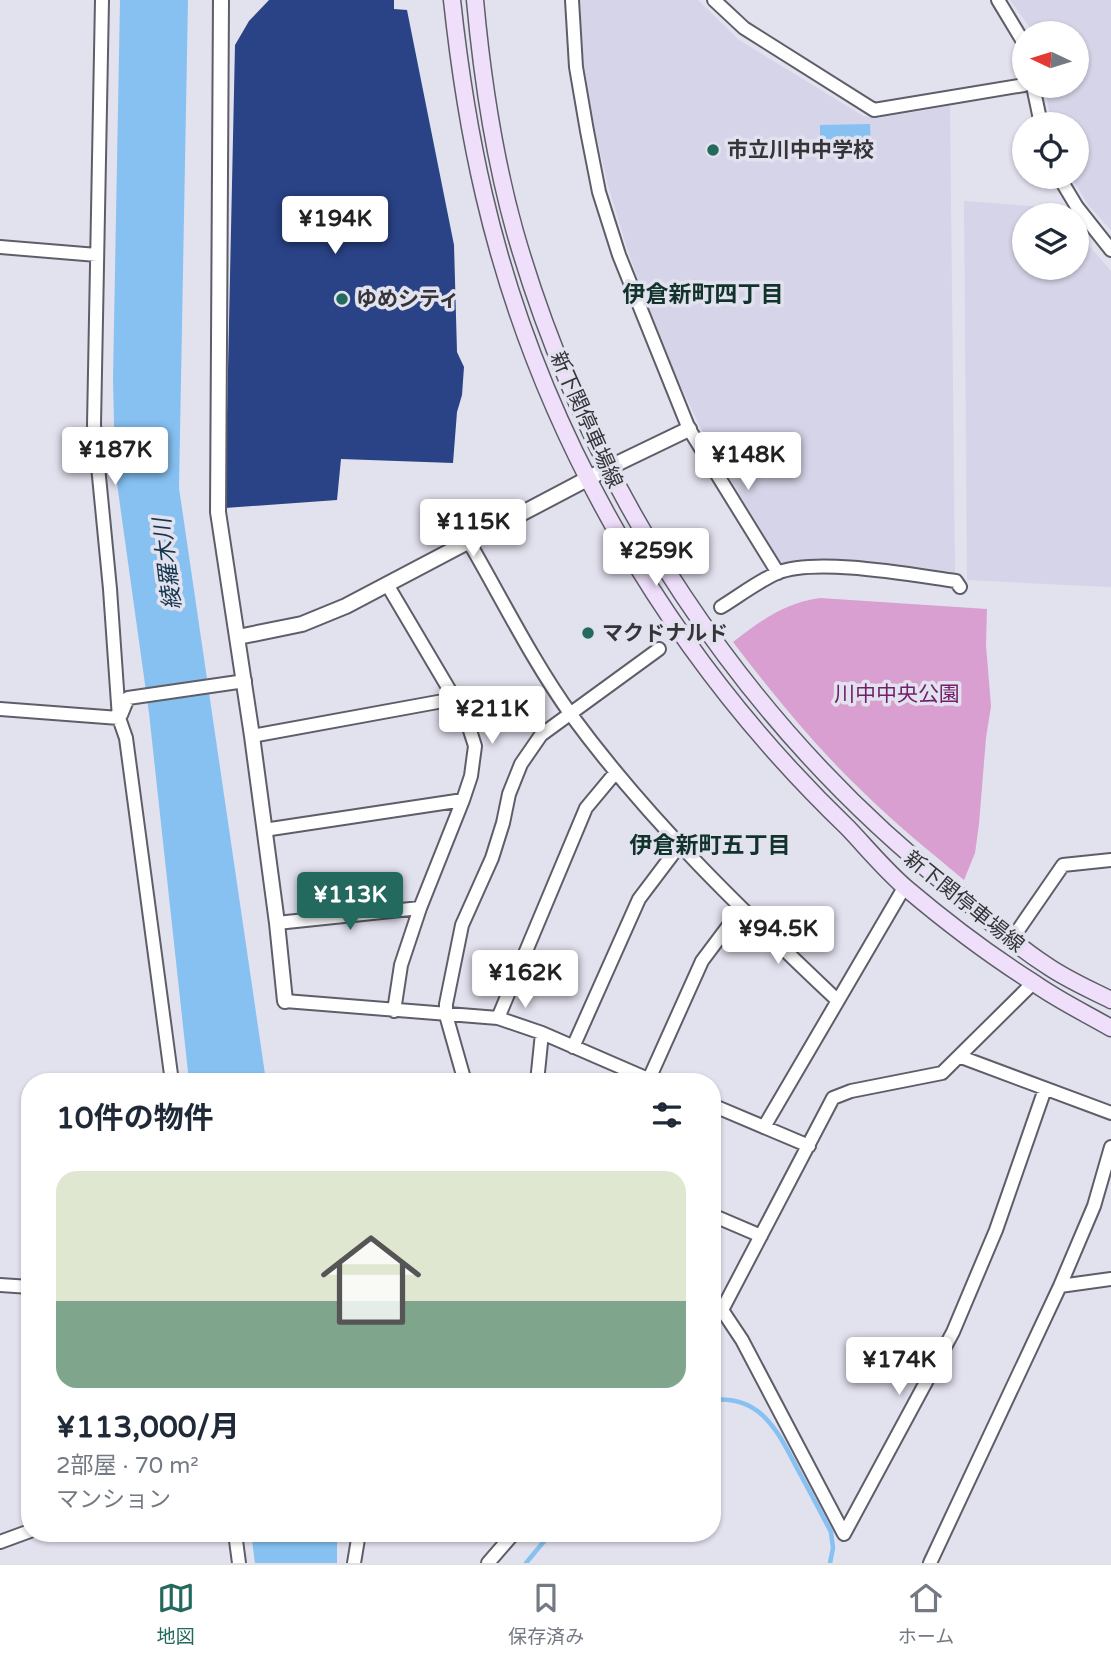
<!DOCTYPE html>
<html lang="ja">
<head>
<meta charset="utf-8">
<style>
  :root { --surface:#fff; --page:#f6f6f7; --text:#1f2937; --muted:#747a83; --line:#e0e1e3; --accent:#24695d }
  body { margin:0; font-family:"Varela Round","Noto Sans JP",sans-serif; background:var(--page); color:var(--text); height:100vh; display:flex; flex-direction:column; font-size:26px; white-space:nowrap }
  * { box-sizing:border-box; margin:0 }
  p { font-size:23px; color:var(--muted) }
  .icon { flex:none; width:38px; height:38px; fill:none; stroke:currentColor; stroke-width:2; stroke-linecap:round; stroke-linejoin:round }
  .map { position:relative; flex:1; overflow:hidden }
  .sheet { position:absolute; left:21px; top:1073px; width:700px; height:469px; display:flex; flex-direction:column; background:var(--surface); border-radius:28px; box-shadow:0 2px 5px #0004 }
  .sheet>* { flex:none }
  .needle { width:46px; rotate:274deg }
  .controls { position:absolute; left:1012px; top:21px; display:grid; gap:14px }
  .controls a { display:grid; place-items:center; width:77px; height:77px; border-radius:50%; background:var(--surface); box-shadow:0 2px 5px #0004; font-size:35px }
  .price { position:absolute; translate:-50% -60px; padding:0 16px; border-radius:7px; background:#fff; color:#222; font-size:23px; line-height:46px; filter:drop-shadow(0 2px 4px #0008) }
  .price::after { content:''; position:absolute; left:50%; top:42px; width:21px; height:16px; margin-left:-10px; background:inherit; clip-path:polygon(0 0,100% 0,50% 100%) }
  .price.on { background:var(--accent); color:#fff }
  ul { padding:0; list-style:none }
  li { display:grid; align-content:center; gap:14px; height:371px; padding:0 35px }
  li span { display:grid; place-items:center; height:217px; border-radius:21px; color:#555 }
  li>.icon { margin-inline-start:auto }
  span .icon { width:126px; height:126px; fill:#fffc; stroke-width:1 }
  li b { font-size:30px }
  h2 { display:flex; justify-content:space-between; align-items:center; height:84px; padding:0 35px; font-size:30px }
  .tabs { display:flex; justify-content:space-around; align-items:center; height:98px; border-top:2px solid var(--line); background:var(--surface); font-size:19px; color:var(--muted) }
  .tabs a { display:grid; justify-items:center; gap:4px }
  .tabs .on { color:var(--accent) }
  .map>svg:first-child { display:block }
  .built { fill:#d5d4e8 }
  .green { fill:#d99fd0 }
  .water { fill:#86c1f2 }
  .lines { fill:none; stroke-linecap:round; stroke-linejoin:round }
  .stream { stroke:#86c1f2; stroke-width:4.5 }
  .building { fill:#2a4386 }
  .minor-casing { stroke:#5e5e69; stroke-width:16 }
  .tertiary-casing { stroke:#5e5e69; stroke-width:18 }
  .secondary-casing { stroke:#5e5e69; stroke-width:19 }
  .minor { stroke:#fff; stroke-width:12 }
  .tertiary { stroke:#fff; stroke-width:14 }
  .secondary { stroke:#efdffb; stroke-width:16 }
  .poi-dot { fill:#24695d; stroke:#e2e1ee; stroke-width:2.5 }
  .labels { text-anchor:middle; dominant-baseline:central; stroke-width:7; stroke-linejoin:round; paint-order:stroke }
  .poi-label { font-size:21px; font-weight:bold; fill:#343439; stroke:#e2e1ee; text-anchor:start }
  .street-label { font-size:21px; fill:#343439; stroke:#e2e1ee }
  .park-label { font-size:21px; fill:#72206c; stroke:#e2e1ee }
  .neighbourhood-label { font-size:23px; font-weight:bold; fill:#12332c; stroke:#e2e1ee }
  .water-label { font-size:23px; font-style:italic; fill:#16364f; stroke:#e2e1ee }
</style>
</head>
<body>
<div class="map">
<svg width="1111" height="1563" viewBox="0 0 1111 1563">
  <rect width="100%" height="100%" fill="#e2e1ee"/>
  <!-- built -->
  <path class="built" d="M580,0h118l41,40 124,76 16,2 71,-12 5,468 -92,-10 -81,2 -82,-139 -41,-89 -31,-87 -19,-62 -14,-59 -11,-64z
    M1010,0h101v230l-22,-24 -18,-29h5v-53l-25,-1 -6,-37h31v-53h-42z
    M964,201l92,7 6,7h-38v53h52v-37l35,40v316l-144,-7z"/>
  <!-- green -->
  <path class="green" d="M820,598l167,11 -1,36 5,61 -5,32 -7,86 -4,29 -11,27c-36,-30 -72,-59 -105,-92 -46,-44 -87,-95 -126,-146 29,-22 51,-39 87,-44z"/>
  <!-- water -->
  <path class="water" d="M120,0h68l-9,488 87,593h-77l-40,-368 -34,-244 -2,-90z
    M870,124l1,28 -51,1v-28z
    M251,1533h86v30h-82z"/>
  <g class="lines">
    <!-- stream -->
    <path class="stream" d="M712,1400c50,-5 66,32 86,70 11,20 22,41 33,62l2,16 -3,15
      M526,1563l25,-30"/>
  </g>
  <!-- building -->
  <path class="building" d="M269,0h125v9l13,1 47,235 3,107 7,15 -2,28 -5,17 -4,51 -112,-4 -4,41 -112,8 10,-463 14,-24z"/>
  <g class="lines">
    <defs>
      <path id="minor" d="M102,0l-8,425 16,164 9,129 7,20 46,344
        M572,0l4,67 11,64 12,61 20,63 70,174 89,144
        M714,0l30,28 130,82 150,-25
        M998,0l26,43
        M1033,86l8,38
        M1059,177l18,30 34,43
        M0,247l97,8
        M469,542c33,57 64,120 103,174 78,106 170,194 265,284
        M388,586l78,132 9,28 -4,30 -8,24 -43,108 -19,57 -7,46
        M721,607c18,-11 36,-25 56,-34 39,-16 135,2 179,8l4,6
        M0,709l119,9
        M121,715l7,-17 117,-17
        M252,736l202,-37
        M264,830l199,-30
        M277,923l143,-15
        M1012,939l51,-74 48,-5
        M285,1001l213,17 44,15 113,49
        M498,1018l88,-210 30,-36
        M573,1047l66,-148 40,-53
        M961,1057l150,56
        M649,1079l53,-118 39,-52
        M465,1082l-19,-67v-11l16,-79 30,-67 11,-35 6,-29 12,-30 20,-29 118,-86
        M537,1082l5,-49
        M712,1105l97,41
        M764,1127l141,-241
        M712,1215l49,21
        M0,1285l30,2
        M1060,1286l51,-7
        M722,1310l20,30 102,194 109,-202 43,-102 49,-141
        M722,1310l111,-212 18,-7 91,-18 91,-90
        M235,1533l4,30
        M0,1542l30,-11
        M354,1563l5,-30
        M488,1563l26,-30
        M930,1563l130,-277 34,-80 17,-59"/>
      <path id="tertiary" d="M221,0l-3,512 34,224 25,187 8,78
        M238,637l64,-13 44,-18 262,-138 81,-39"/>
      <path id="secondary" d="M452,0c7,65 17,131 32,195 56,241 186,462 364,633 19,20 37,42 58,60 39,33 85,68 128,95 24,17 51,30 77,45
        M475,0c7,77 19,157 40,232 74,258 229,493 439,659 30,25 59,53 92,74 20,14 43,24 65,35"/>
    </defs>
    <!-- minor casing -->
    <use href="#minor" class="minor-casing"/>
    <!-- tertiary casing -->
    <use href="#tertiary" class="tertiary-casing"/>
    <!-- secondary casing -->
    <use href="#secondary" class="secondary-casing"/>
    <!-- minor -->
    <use href="#minor" class="minor"/>
    <!-- tertiary -->
    <use href="#tertiary" class="tertiary"/>
    <!-- secondary -->
    <use href="#secondary" class="secondary"/>
  </g>
  <!-- markers -->
  <g class="poi-dot">
    <circle cx="713" cy="150" r="7"/>
    <circle cx="342" cy="299" r="7"/>
    <circle cx="588" cy="633" r="7"/>
  </g>
  <g class="labels">
    <!-- poi labels -->
    <g class="poi-label">
      <text x="727" y="150">市立川中中学校</text>
      <text x="356" y="299">ゆめシティ</text>
      <text x="602" y="633">マクドナルド</text>
    </g>
    <!-- street labels -->
    <g class="street-label">
      <text transform="translate(586 420) rotate(66)">新下関停車場線</text>
      <text transform="translate(964 902) rotate(39)">新下関停車場線</text>
    </g>
    <!-- park labels -->
    <g class="park-label">
      <text x="897" y="694">川中中央公園</text>
    </g>
    <!-- neighbourhood labels -->
    <g class="neighbourhood-label">
      <text x="703" y="295">伊倉新町四丁目</text>
      <text x="710" y="846">伊倉新町五丁目</text>
    </g>
    <!-- water labels -->
    <g class="water-label">
      <text transform="translate(168 564) rotate(-97)">綾羅木川</text>
    </g>
  </g>
</svg>
<div class="controls">
<a><svg class="needle" viewBox="-14 -14 28 28"><path d="M0-13l5 13h-10z" fill="#e53935"/><path d="M0 13l5-13h-10z" fill="#747a83"/></svg></a>
<a><svg class="icon" aria-label="locate" viewBox="0 0 24 24"><circle cx="12" cy="12" r="6"/><path d="M12 2v4M12 18v4M2 12h4M18 12h4"/></svg></a>
<a><svg class="icon" aria-label="layers" viewBox="0 0 24 24"><path d="M12 4l9 5-9 5-9-5zM3 14l9 5 9-5"/></svg></a>
</div>
<b class="price" style="left:335px;top:256px">¥194K</b>
<b class="price" style="left:115px;top:487px">¥187K</b>
<b class="price" style="left:748px;top:492px">¥148K</b>
<b class="price" style="left:473px;top:559px">¥115K</b>
<b class="price" style="left:656px;top:588px">¥259K</b>
<b class="price" style="left:492px;top:746px">¥211K</b>
<b class="price on" style="left:350px;top:932px">¥113K</b>
<b class="price" style="left:778px;top:966px">¥94.5K</b>
<b class="price" style="left:525px;top:1010px">¥162K</b>
<b class="price" style="left:899px;top:1397px">¥174K</b>
<section class="sheet">
<h2>10件の物件<svg class="icon" aria-label="filters" viewBox="0 0 24 24"><path d="M4 7h16M4 17h16"/><circle cx="9" cy="7" r="2"/><circle cx="15" cy="17" r="2"/></svg></h2>
<ul>
<li><span style="background:linear-gradient(#dfe7d0 60%,#7fa58c 0)"><svg class="icon" aria-label="home" viewBox="0 0 24 24"><path d="M3 11l9-7 9 7M6 9v11h12V9"/></svg></span><div><b>¥113,000/月</b><p>2部屋 · 70 m²</p><p>マンション</p></div></li>
</ul>
</section>
</div>
<nav class="tabs">
<a class="on"><svg class="icon" aria-label="map" viewBox="0 0 24 24"><path d="M3 6l6-2 6 2 6-2v14l-6 2-6-2-6 2zM9 4v14M15 6v14"/></svg>地図</a>
<a><svg class="icon" aria-label="saved" viewBox="0 0 24 24"><path d="M7 4h10v16l-5-4-5 4z"/></svg>保存済み</a>
<a><svg class="icon" aria-label="home" viewBox="0 0 24 24"><path d="M3 11l9-7 9 7M6 9v11h12V9"/></svg>ホーム</a>
</nav>
</body>
</html>
